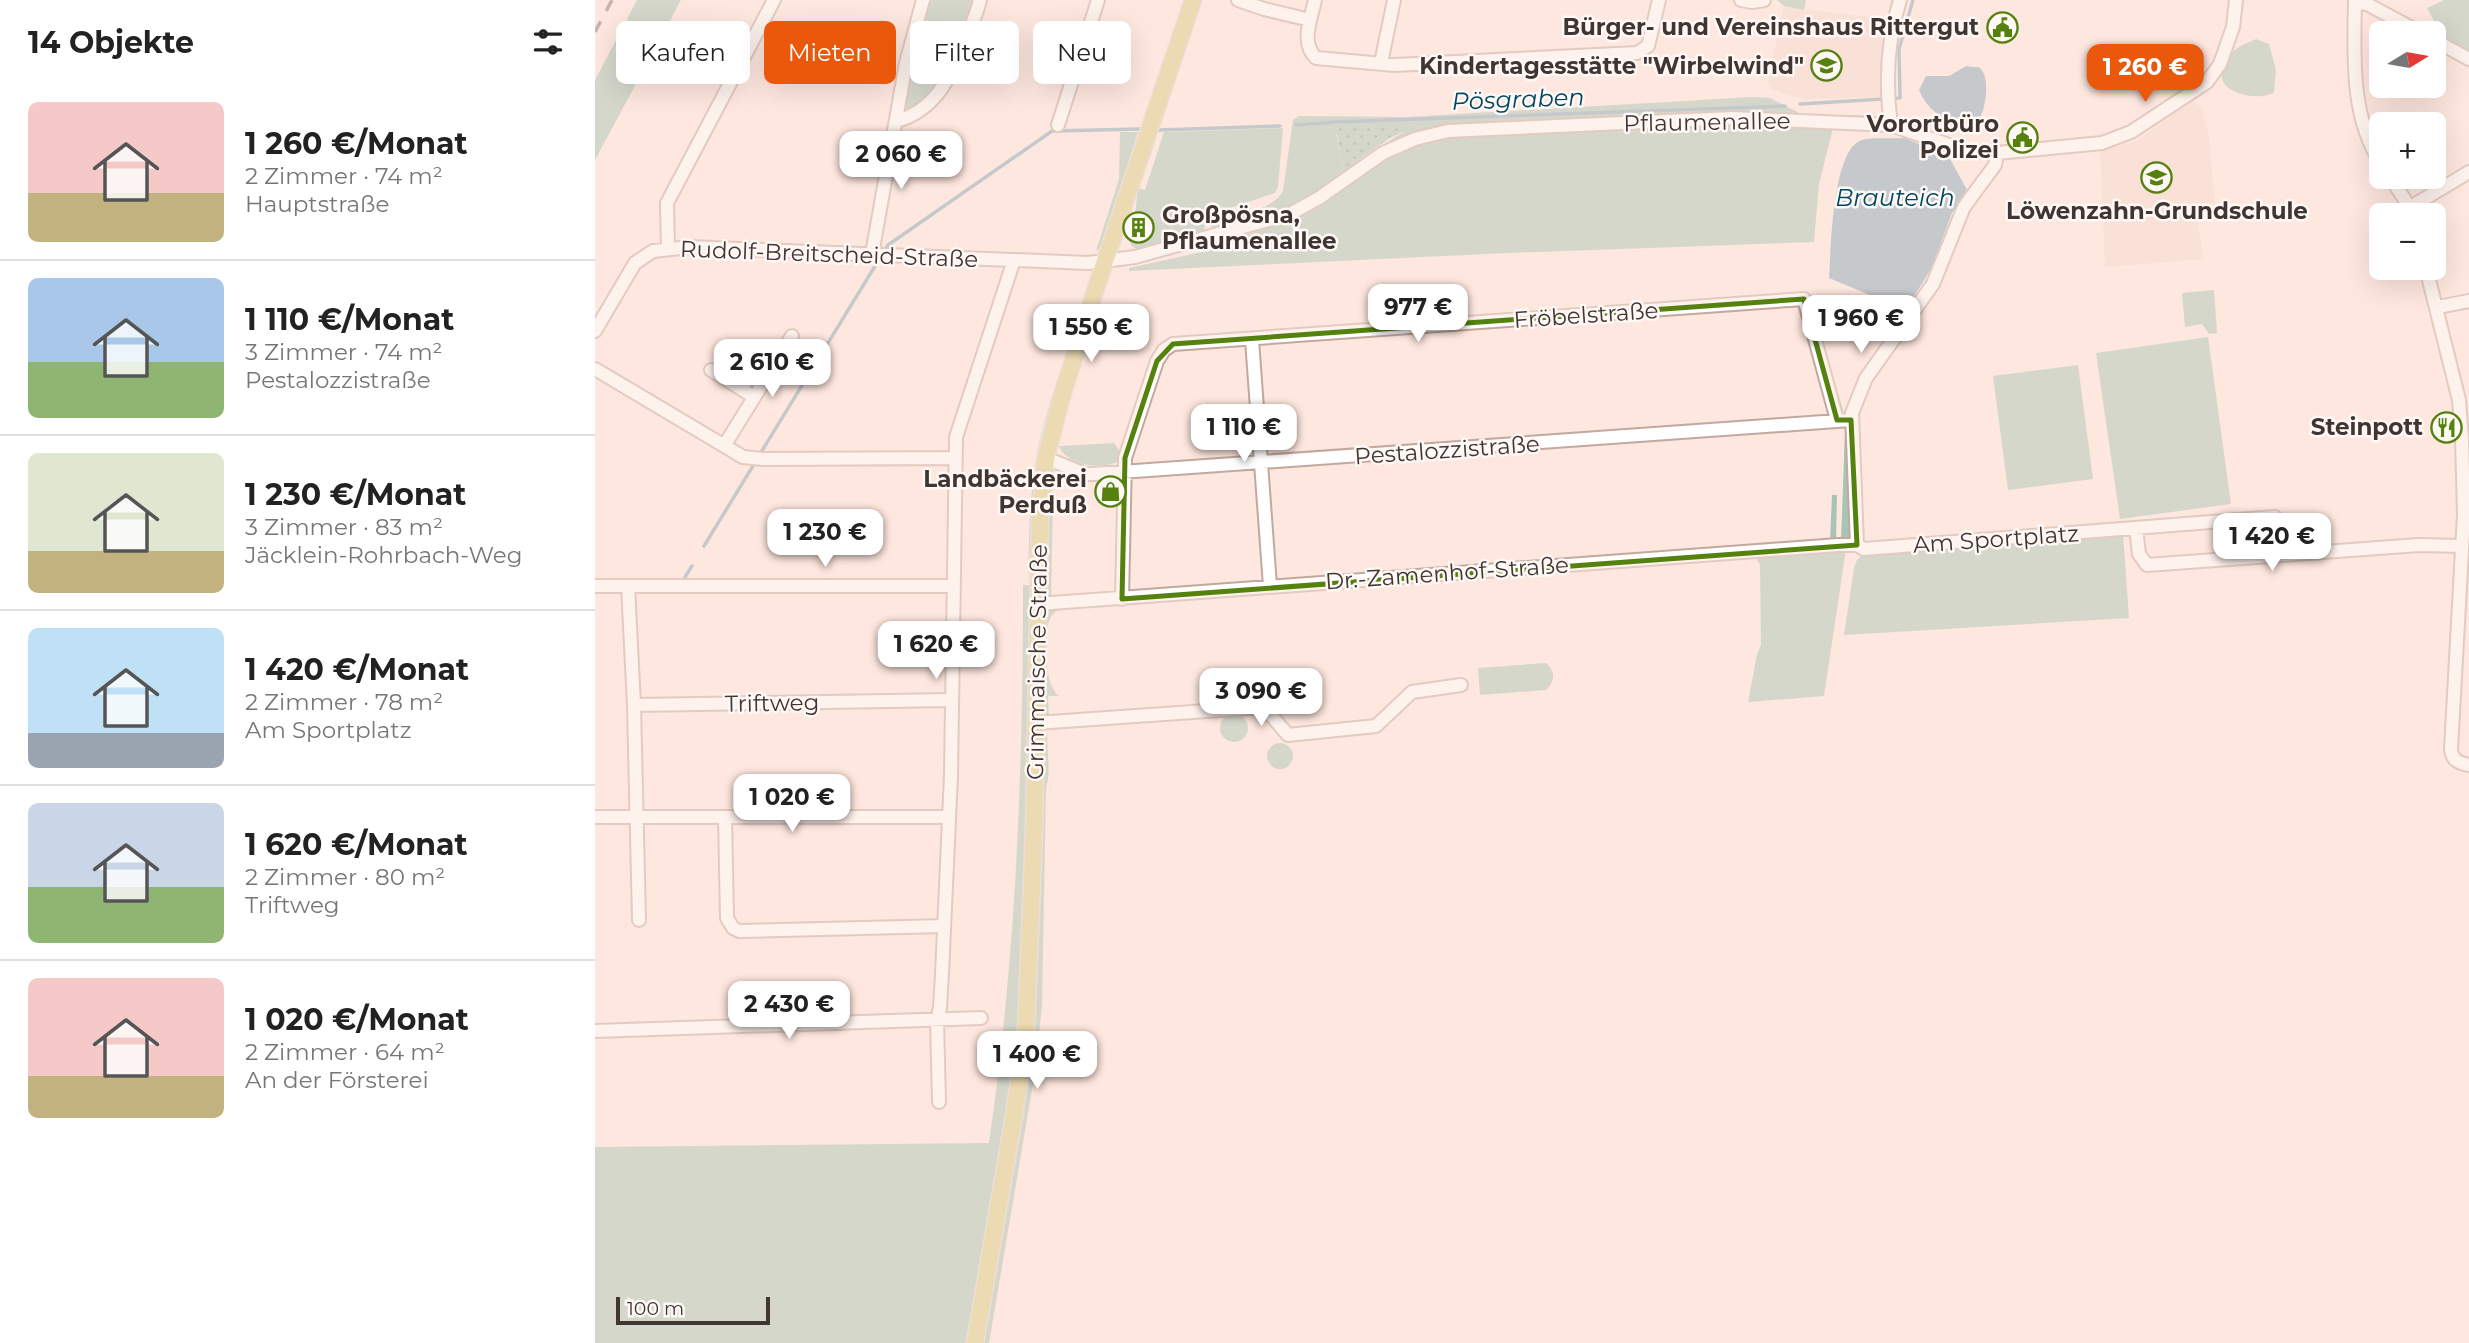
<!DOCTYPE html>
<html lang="de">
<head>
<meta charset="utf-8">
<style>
  :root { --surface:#fff; --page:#f2f2f2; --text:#222; --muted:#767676; --line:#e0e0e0; --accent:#ea580c }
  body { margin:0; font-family:Montserrat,sans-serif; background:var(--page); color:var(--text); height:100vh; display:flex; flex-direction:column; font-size:26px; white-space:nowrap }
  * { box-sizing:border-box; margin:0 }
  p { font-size:23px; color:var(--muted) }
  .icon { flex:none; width:38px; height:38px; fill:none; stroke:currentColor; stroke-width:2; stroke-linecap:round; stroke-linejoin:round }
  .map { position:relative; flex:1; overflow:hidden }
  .side { display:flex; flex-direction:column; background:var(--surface); width:595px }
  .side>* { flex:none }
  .hud { position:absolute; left:21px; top:21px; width:665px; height:63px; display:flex; gap:14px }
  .needle { width:46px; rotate:79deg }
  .fabs { position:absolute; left:1774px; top:21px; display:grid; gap:14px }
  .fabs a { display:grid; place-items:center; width:77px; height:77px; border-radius:10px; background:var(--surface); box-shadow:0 7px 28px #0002; font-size:35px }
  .scale { position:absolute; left:21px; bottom:18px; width:154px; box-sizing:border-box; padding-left:7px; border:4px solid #413531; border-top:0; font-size:19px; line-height:24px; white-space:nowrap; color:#413531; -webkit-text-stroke:5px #fef8f6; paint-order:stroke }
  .price { position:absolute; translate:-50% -60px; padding:0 16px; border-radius:14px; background:#fff; color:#222; font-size:23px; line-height:46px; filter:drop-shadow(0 2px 4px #0008) }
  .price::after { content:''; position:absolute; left:50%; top:42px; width:21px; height:16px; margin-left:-10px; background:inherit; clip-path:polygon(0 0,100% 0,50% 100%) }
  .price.active { background:var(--accent); color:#fff }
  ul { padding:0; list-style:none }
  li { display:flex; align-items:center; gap:21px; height:175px; padding:0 28px }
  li+li { border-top:2px solid var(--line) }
  li span { display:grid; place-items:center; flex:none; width:196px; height:140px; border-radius:10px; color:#555 }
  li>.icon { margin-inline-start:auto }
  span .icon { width:84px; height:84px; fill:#fffc; stroke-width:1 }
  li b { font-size:30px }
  h2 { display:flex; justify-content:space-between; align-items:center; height:84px; padding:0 28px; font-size:30px }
  .pill { padding:0 24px; border-radius:10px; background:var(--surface); box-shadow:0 7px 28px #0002; font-size:24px; line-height:63px }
  .pill.active { background:var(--accent); color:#fff }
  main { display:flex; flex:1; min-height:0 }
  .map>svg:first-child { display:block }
  .built { fill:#f6d9cf }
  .green { fill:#a7c4b4; fill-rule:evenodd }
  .garden { fill:url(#garden-dots) }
  .water { fill:#82a5b6 }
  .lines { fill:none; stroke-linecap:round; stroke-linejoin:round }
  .stream { stroke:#82a5b6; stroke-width:3.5 }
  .minor-casing { stroke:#c3a89e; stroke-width:16 }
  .major-casing { stroke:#d5d3d2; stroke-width:19 }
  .minor { stroke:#fff; stroke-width:12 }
  .major { stroke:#d7cb7c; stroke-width:16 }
  .rail { stroke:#887772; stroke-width:3.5; stroke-dasharray:12 12; stroke-linecap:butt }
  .marked { fill:none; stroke:#55820e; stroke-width:5; stroke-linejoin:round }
  .labels { text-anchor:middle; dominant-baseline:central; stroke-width:5; stroke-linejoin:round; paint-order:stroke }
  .poi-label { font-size:23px; font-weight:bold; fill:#413531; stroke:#fef8f6; text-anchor:end }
  .street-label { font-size:23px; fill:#413531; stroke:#fef8f6 }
  .water-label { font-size:24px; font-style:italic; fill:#004760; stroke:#fef8f6 }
</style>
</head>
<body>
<main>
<section class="side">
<h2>14 Objekte<svg class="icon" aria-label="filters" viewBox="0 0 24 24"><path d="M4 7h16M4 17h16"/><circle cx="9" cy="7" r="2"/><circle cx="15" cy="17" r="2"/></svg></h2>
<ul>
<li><span style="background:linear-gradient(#f6c9c9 65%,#c2b280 0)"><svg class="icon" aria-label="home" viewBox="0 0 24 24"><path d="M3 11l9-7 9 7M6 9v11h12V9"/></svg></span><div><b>1 260 €/Monat</b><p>2 Zimmer · 74 m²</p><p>Hauptstraße</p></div></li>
<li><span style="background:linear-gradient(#a9c7e8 60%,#8fb573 0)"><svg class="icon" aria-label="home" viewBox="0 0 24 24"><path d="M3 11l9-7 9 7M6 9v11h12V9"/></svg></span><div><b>1 110 €/Monat</b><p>3 Zimmer · 74 m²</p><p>Pestalozzistraße</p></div></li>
<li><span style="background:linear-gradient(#dfe7d0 70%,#c2b280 0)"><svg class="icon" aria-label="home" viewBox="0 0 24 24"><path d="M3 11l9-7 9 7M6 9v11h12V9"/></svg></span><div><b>1 230 €/Monat</b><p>3 Zimmer · 83 m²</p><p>Jäcklein-Rohrbach-Weg</p></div></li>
<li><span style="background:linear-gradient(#bfe0f5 75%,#9aa5b1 0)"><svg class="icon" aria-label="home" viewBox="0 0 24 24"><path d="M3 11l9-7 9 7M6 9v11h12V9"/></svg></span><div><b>1 420 €/Monat</b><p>2 Zimmer · 78 m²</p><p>Am Sportplatz</p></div></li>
<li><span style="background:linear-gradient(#c9d6e8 60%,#8fb573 0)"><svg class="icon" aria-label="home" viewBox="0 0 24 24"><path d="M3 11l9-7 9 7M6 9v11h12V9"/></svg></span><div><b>1 620 €/Monat</b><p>2 Zimmer · 80 m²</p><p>Triftweg</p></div></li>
<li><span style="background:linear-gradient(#f6c9c9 70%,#c2b280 0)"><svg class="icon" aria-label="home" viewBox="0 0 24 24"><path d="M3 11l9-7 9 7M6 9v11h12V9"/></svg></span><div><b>1 020 €/Monat</b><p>2 Zimmer · 64 m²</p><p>An der Försterei</p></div></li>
</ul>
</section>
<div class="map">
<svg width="1874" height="1343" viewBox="0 0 1874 1343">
  <defs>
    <pattern id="garden-dots" width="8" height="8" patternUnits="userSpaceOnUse" patternTransform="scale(1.75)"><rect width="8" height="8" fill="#a7c4b4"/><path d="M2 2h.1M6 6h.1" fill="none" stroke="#8aa093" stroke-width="1.8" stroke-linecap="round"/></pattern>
  </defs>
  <rect width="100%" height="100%" fill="#fee7de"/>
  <!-- built -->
  <path class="built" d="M1188,7l106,12 -6,30 1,48 -80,2 -32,-9 -4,-7z
    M1598,101l10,8 6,30 6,64 -19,5 7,51 -98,8 -5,-116 34,-9z"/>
  <!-- green -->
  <path class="green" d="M42,0h44l-86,160v-80z
    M331,0h50l-26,69 -34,42 -13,-4 6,-44z
    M1182,0h29l-2,10 -20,-4z
    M1849,0h25v54l-35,-19 6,-2 -13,-25z
    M1661,39l13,5 7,26 -2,22c-12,10 -56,2 -52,-19 1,-4 3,-7 5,-10 3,-5 5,-11 9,-14 5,-4 14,-7 20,-10z
    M1157,97l18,1 33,17h65v5l-401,7 -106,36 -70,46 -80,21 1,-6 4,-4c21,-6 56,-9 67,-29l10,-71 6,-4 108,1zM810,131l-61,38 -8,-35z
    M1146,122l92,6 -14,56 -5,58 -307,11 -378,18v-3l91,-20 1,-4 92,-33 75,-54 22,-10 34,-9z
    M688,128l-5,59 -3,6 -66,22 -6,17 -62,17c-11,0 -13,-6 -9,-16h8l1,-9 -3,-1 -3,-8 3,-27 7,2 19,-58z
    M525,132h18l-36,115 -6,4 23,-72z
    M1619,290l3,43 -8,1 -7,-10 -17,3 -3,-34z
    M1215,299h6c-4,22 21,89 28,113l-6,2z
    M1613,337l23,167 -111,15 -24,-166z
    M1483,365l15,114 -85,11 -15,-114z
    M462,380l-16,57 -6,34 -7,110c1,-42 1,-85 9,-126 4,-26 13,-50 20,-75z
    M1250,430h2l5,107 -11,4z
    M519,443l6,9 -3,10c-17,8 -51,3 -58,-16z
    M1237,495h5l-1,46 -6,1z
    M452,501l6,1 -2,99 -7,-5z
    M1528,533l6,85 -285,17 10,-67 3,-8 6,-6 218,-15z
    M1251,549l-22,147 -76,6 9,-48 4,-9 -1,-80 -4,-7 -6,-2 -690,53c-5,3 -9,6 -11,12 -5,18 -5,64 10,75h-11l1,22 -7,-1 2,-105 8,-6z
    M428,585h8c-2,146 1,294 -12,439 -9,107 -33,213 -51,319h-373v-196l394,-4c27,-185 34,-372 34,-558z
    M951,663c10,8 9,19 0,27l-66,5 -2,-27z
    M625 728a14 14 0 1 1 28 0a14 14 0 1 1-28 0Z
    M448,733h4c0,17 4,41 -1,55l-4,217 -7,67 -46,271h-8l53,-337 5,-92z
    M672 756a13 13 0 1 1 26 0a13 13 0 1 1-26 0Z"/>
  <!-- garden -->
  <path class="garden" d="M780,126l29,1 1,4 -15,7 -46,32 -9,-43z"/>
  <!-- water -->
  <path class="water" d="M1371,66c2,1 11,1 12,1 13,6 8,41 2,50 -3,3 -6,6 -9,8 -24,-2 -43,-13 -52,-35l7,-14h23z
    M1310,138l44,19 18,33 -15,23 -21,56 -18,29 -24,5 -60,-25c2,-27 3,-130 33,-138 13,-3 30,-1 43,-2z"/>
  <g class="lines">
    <!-- stream -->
    <path class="stream" d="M1205,104l100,-6 -1,-49 14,-49
      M701,125l40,-3 449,-16
      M563,130l122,-4
      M289,251l4,-6 164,-114 89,-2
      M165,454l120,-196
      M109,546l52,-85
      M90,577l7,-11"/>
    <defs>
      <path id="minor" d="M643,0l26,9 46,11
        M720,0c-4,19 -15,43 1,58l79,7 242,-12 11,-7 11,-46
        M1146,0l11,2 12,-2
        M1760,0c-1,55 -5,117 27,165
        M1760,2l12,2 54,29
        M1839,40l35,19
        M786,63l13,-63
        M302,121c39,-11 54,-45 68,-80 5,-13 12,-27 15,-41
        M463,125l40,-125
        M1296,125c-6,-43 -4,-84 9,-125
        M1795,177l15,23 6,15
        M1814,208l60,-36
        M73,248l-1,-45 107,-203
        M277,254l34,-191 17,-63
        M1831,268l33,132 3,39 2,75 -13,235c1,11 7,14 18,16
        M1843,307l31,-6
        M0,331l40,-68 18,-12 37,-4 398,16 47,-6 155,-43 29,-16 64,-45 32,-14 33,-8 284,-13 159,7 75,26 31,2 105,-10 29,-11 76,-50 13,-18 13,-37 3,-27
        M657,340l18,246
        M0,369l148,88 20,2 192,-1
        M116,370l43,27
        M147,388l10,-16 19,1
        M129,446l68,-110
        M451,458l39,16h8l758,-54
        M1541,528l3,26 8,11 272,-20 43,1
        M1262,545l-5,-132 14,-35 67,-94 31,-77 31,-42 2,-12
        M0,586h359
        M33,586l6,119 5,215
        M527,599l3,-141 32,-97 7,-11 9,-6 631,-45 33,121
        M443,604l800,-59h19l7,4 411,-32
        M39,705l318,-5
        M441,723l228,-16 24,28 88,-9 36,-34 49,-7
        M0,817h353
        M130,818l2,100 6,10 6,3 205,-5
        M0,1031l386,-13
        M344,1102l-2,-82 3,-12 2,-34 9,-199 5,-338 58,-177"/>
      <path id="major" d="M380,1343l39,-227 12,-85 8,-199 6,-315 6,-59 15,-59 35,-111 97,-288"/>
    </defs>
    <!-- minor casing -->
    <use href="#minor" class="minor-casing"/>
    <!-- major casing -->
    <use href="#major" class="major-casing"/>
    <!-- minor -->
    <use href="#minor" class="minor"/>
    <!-- major -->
    <use href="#major" class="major"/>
    <!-- rail -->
    <path class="rail" d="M0,32l17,-32"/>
  </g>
  <!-- marked area -->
  <path d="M0 0H1874V1343H0ZM1209,299l33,121h14l6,125 -735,54 3,-141 32,-97 16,-17z" fill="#fee7de" fill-opacity=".55" fill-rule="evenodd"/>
  <path class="marked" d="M1209,299l33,121h14l6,125 -735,54 3,-141 32,-97 16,-17z"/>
  <!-- icons -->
  <defs>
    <symbol id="civic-ring" viewBox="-11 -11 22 22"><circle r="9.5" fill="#fef8f6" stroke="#55820e" stroke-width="1.5"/><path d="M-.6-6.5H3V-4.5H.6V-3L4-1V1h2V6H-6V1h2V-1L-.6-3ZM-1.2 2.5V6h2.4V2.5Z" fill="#55820e"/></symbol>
    <symbol id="school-ring" viewBox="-11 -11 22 22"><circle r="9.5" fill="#fef8f6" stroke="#55820e" stroke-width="1.5"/><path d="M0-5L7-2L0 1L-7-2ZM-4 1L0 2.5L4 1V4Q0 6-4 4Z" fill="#55820e"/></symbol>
    <symbol id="building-ring" viewBox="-11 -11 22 22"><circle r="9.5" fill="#fef8f6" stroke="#55820e" stroke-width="1.5"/><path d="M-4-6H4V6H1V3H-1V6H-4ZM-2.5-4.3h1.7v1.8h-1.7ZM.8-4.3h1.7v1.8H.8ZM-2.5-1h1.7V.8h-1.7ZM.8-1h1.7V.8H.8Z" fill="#55820e"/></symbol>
    <symbol id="restaurant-ring" viewBox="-11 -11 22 22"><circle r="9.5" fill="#fef8f6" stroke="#55820e" stroke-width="1.5"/><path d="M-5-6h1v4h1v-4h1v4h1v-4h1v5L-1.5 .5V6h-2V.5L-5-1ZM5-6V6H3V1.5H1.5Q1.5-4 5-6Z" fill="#55820e"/></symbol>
    <symbol id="shop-ring" viewBox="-11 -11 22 22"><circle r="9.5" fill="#fef8f6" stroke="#55820e" stroke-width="1.5"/><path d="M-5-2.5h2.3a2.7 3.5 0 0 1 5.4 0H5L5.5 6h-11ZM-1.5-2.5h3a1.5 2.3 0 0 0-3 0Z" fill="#55820e"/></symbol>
  </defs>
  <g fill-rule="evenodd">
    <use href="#civic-ring" x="1390" y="10" width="35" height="35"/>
    <use href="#school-ring" x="1214" y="48" width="35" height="35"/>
    <use href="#civic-ring" x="1410" y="120" width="35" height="35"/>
    <use href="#school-ring" x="1544" y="160" width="35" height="35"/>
    <use href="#building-ring" x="526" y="210" width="35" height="35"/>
    <use href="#restaurant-ring" x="1834" y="410" width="35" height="35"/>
    <use href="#shop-ring" x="498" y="474" width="35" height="35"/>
  </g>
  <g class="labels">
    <!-- poi labels -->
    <g class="poi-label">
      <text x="1384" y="27">Bürger- und Vereinshaus Rittergut</text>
      <text x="1209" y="66">Kindertagesstätte "Wirbelwind"</text>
      <text x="1404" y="124">Vorortbüro<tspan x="1404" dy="26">Polizei</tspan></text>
      <text x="1562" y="211" text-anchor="middle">Löwenzahn-Grundschule</text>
      <text x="567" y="215" text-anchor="start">Großpösna,<tspan x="567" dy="26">Pflaumenallee</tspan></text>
      <text x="1828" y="427">Steinpott</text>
      <text x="492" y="479">Landbäckerei<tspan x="492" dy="26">Perduß</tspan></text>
    </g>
    <!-- street labels -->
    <g class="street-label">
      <text transform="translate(1112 122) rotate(-1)">Pflaumenallee</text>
      <text transform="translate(234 254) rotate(2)">Rudolf-Breitscheid-Straße</text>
      <text transform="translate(991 315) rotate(-4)">Fröbelstraße</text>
      <text transform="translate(852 450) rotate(-4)">Pestalozzistraße</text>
      <text transform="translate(1401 539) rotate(-4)">Am Sportplatz</text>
      <text transform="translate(852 573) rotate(-4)">Dr.-Zamenhof-Straße</text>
      <text transform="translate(442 662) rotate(-89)">Grimmaische Straße</text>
      <text transform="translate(177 703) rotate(-1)">Triftweg</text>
    </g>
    <!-- water labels -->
    <g class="water-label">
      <text transform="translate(923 99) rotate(-2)">Pösgraben</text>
      <text x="1300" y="197">Brauteich</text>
    </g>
  </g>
</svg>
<div class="fabs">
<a><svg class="needle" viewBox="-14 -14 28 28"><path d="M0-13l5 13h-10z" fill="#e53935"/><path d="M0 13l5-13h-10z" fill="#767676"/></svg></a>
<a>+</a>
<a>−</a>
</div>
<div class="scale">100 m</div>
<b class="price active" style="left:1550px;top:104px">1 260 €</b>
<b class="price" style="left:306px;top:191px">2 060 €</b>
<b class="price" style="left:823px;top:344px">977 €</b>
<b class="price" style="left:1266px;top:355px">1 960 €</b>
<b class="price" style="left:496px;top:364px">1 550 €</b>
<b class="price" style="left:177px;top:399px">2 610 €</b>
<b class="price" style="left:649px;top:464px">1 110 €</b>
<b class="price" style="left:230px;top:569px">1 230 €</b>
<b class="price" style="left:1677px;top:573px">1 420 €</b>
<b class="price" style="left:341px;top:681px">1 620 €</b>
<b class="price" style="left:666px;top:728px">3 090 €</b>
<b class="price" style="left:197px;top:834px">1 020 €</b>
<b class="price" style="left:194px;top:1041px">2 430 €</b>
<b class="price" style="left:442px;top:1091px">1 400 €</b>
<div class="hud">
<a class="pill">Kaufen</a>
<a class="pill active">Mieten</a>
<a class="pill">Filter</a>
<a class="pill">Neu</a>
</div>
</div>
</main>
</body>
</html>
